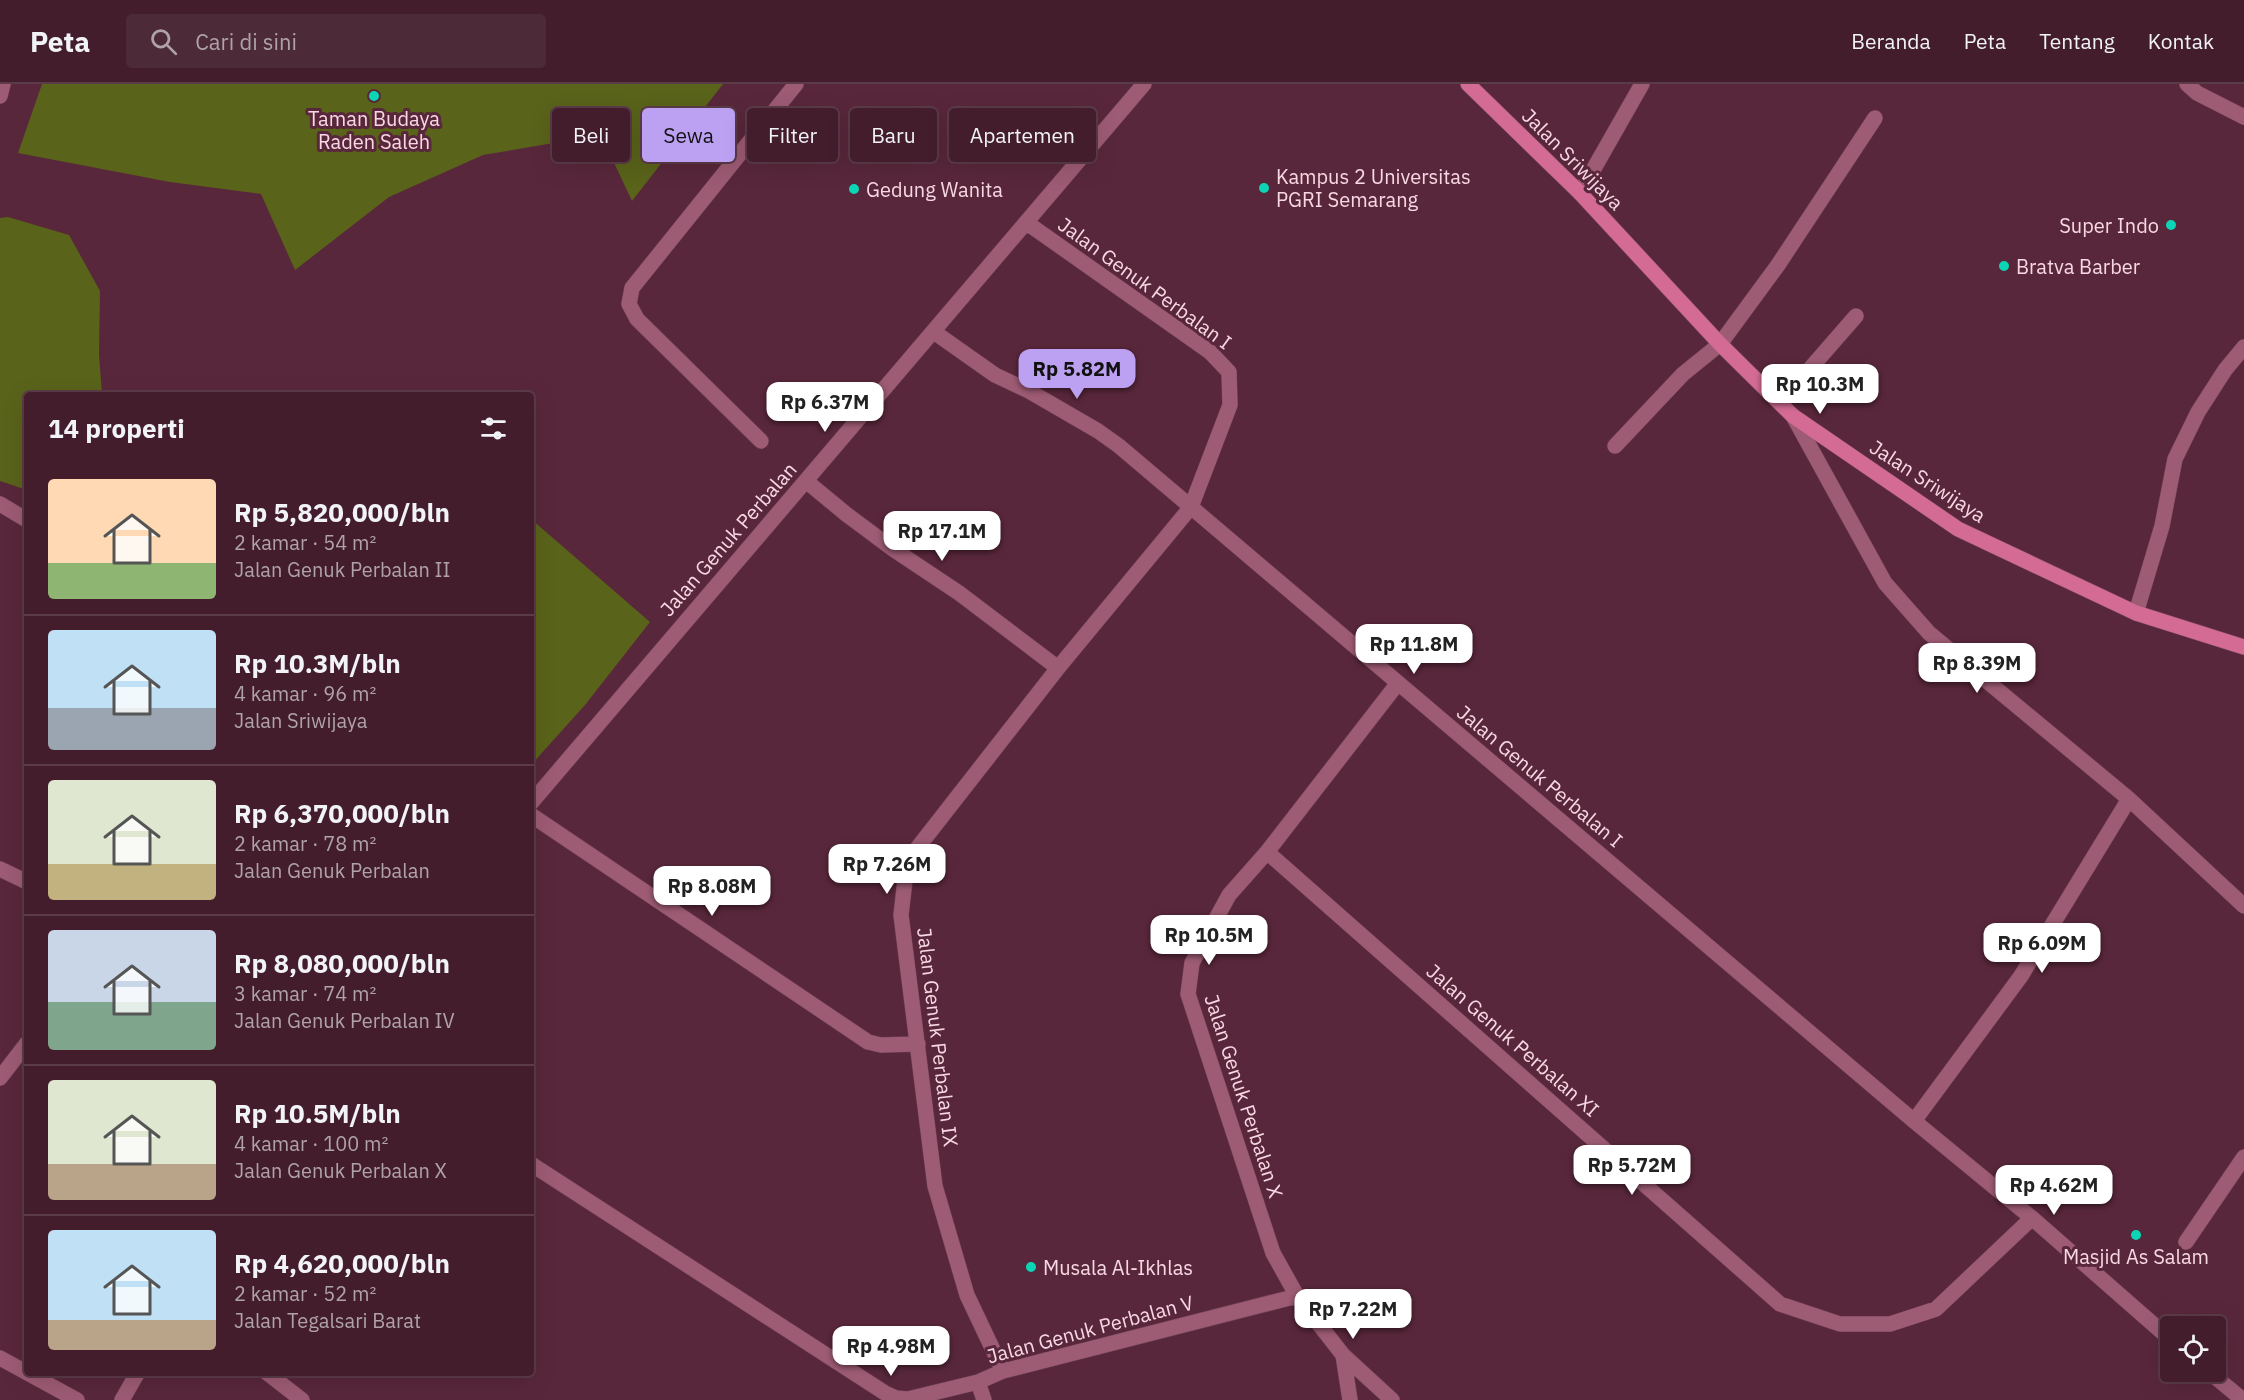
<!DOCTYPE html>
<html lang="id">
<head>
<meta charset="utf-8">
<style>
  :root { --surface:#431d2c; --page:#4d2a38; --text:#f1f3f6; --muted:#afa2a9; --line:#5b3b48; --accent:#bca0f2 }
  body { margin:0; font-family:"IBM Plex Sans",sans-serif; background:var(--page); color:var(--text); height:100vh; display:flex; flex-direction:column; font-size:22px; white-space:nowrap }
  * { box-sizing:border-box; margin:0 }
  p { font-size:20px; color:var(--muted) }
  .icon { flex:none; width:33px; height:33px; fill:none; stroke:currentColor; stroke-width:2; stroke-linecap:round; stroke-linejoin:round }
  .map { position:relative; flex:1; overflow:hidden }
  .sheet { position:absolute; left:24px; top:308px; width:510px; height:984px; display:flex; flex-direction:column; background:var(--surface); border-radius:6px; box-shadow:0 6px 24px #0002,0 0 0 2px var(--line) }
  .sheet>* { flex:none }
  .hud { position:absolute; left:552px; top:24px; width:570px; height:54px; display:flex; gap:12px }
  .fabs { position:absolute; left:2160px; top:1232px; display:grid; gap:12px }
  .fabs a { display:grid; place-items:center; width:66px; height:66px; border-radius:6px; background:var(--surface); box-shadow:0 6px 24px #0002,0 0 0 2px var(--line); font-size:30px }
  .price { position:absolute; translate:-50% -51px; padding:0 14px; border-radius:12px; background:#fff; color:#222; font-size:20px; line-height:39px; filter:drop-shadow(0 2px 3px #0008) }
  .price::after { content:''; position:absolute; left:50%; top:36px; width:18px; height:14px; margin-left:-9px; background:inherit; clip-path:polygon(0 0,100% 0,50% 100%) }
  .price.selected { background:var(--accent); color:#111 }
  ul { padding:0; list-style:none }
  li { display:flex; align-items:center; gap:18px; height:150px; padding:0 24px }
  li+li { border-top:2px solid var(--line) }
  li span { display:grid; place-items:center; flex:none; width:168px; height:120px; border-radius:6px; color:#555 }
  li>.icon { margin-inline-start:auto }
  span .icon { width:72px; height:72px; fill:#fffc; stroke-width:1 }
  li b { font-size:26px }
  h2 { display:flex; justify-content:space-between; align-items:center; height:72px; padding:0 24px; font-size:26px }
  .chip { padding:0 21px; border-radius:6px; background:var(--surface); box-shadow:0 6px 24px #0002,0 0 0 2px var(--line); font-size:21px; line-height:54px }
  .chip.selected { background:var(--accent); color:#111 }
  header { display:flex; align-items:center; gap:36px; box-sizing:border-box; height:84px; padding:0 30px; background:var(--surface); border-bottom:2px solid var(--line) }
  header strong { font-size:28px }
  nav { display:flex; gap:33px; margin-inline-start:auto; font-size:21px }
  .search { width:420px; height:54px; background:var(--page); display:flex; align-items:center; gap:15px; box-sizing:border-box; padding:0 21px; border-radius:6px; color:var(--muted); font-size:22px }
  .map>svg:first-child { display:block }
  .green { fill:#5a631a }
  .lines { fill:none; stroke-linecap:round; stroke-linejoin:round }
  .service-casing { stroke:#764759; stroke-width:16 }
  .minor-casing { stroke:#764759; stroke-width:16 }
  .tertiary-casing { stroke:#764759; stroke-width:16 }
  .secondary-casing { stroke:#764759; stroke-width:16 }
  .service { stroke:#9d5b74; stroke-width:15 }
  .minor { stroke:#9d5b74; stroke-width:15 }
  .tertiary { stroke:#9d5b74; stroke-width:15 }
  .secondary { stroke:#d36b94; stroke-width:15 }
  .poi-dot { fill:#0cd5b5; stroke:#59273b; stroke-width:2 }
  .labels { text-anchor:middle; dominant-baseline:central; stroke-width:6; stroke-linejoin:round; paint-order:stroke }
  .poi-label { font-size:20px; fill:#f8d8e2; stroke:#59273b; text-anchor:start }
  .street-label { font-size:20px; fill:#f8d8e2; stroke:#59273b }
</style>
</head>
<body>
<header>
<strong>Peta</strong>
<div class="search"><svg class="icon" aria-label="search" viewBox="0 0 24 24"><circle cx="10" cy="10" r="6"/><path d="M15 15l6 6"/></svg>Cari di sini</div>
<nav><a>Beranda</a><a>Peta</a><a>Tentang</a><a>Kontak</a></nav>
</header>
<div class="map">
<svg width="2244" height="1316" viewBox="0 0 2244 1316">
  <rect width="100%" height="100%" fill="#59273b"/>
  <!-- green -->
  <path class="green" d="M42,0h681l-91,117 -31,-66 -118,20 -94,42 -94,73 -34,-76 -91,-12 -152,-29z
    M8,133l61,18 31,56 -1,64 3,39h-75v96l-27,-9v-263z
    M531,435l119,103 -65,83 -54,60z"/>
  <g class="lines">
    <defs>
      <path id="service" d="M0,12l3,-12
        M1780,319l76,-87
        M761,357l-124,-122 -8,-15 3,-16 164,-204
        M1615,362l68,-72 37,-30 58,-79 97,-147
        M2136,529l26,-87 13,-67 23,-47 27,-42 19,-23"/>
      <path id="minor" d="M2187,0l10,9 47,24
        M1027,139l183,129 19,20 1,33 -39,102 723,614 118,97 138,121
        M934,248l61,43 34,16 69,40 21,15 72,61 -133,161 -143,183 -10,29 -4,35 34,271 32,109 36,76
        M1793,332l92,167 44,50 200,166 115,107
        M806,397l40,33 47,35 66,44 99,75
        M0,420l27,16
        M531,719l613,-719
        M531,731l337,227 13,3 37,-1
        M1267,768l513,452 60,20h50l46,-15 96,-91
        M0,785l27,13
        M0,994l27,-35
        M1914,1037l107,-145 108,-177
        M531,1080l354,229 11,5 12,1 70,-17 25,-11 294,-75
        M2186,1158l58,-85
        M1343,1271l7,45
        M0,1274l77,42
        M2208,1287l35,29
        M266,1288l36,28
        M978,1298l6,18
        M122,1316l16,-28
        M1392,1316l-49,-45 -46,-59 -24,-43 -85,-259 4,-31 37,-68 38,-43 131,-169"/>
      <path id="tertiary" d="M1580,109l62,-109"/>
      <path id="secondary" d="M1468,0l112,109 140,151 73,72 165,113 178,84 108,34"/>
    </defs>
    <!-- service casing -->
    <use href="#service" class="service-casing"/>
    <!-- minor casing -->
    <use href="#minor" class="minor-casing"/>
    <!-- tertiary casing -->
    <use href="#tertiary" class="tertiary-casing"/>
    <!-- secondary casing -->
    <use href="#secondary" class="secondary-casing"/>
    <!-- service -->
    <use href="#service" class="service"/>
    <!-- minor -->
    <use href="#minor" class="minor"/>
    <!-- tertiary -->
    <use href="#tertiary" class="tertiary"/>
    <!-- secondary -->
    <use href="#secondary" class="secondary"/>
  </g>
  <!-- markers -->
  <g class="poi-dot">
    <circle cx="374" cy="12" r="6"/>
    <circle cx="1264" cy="104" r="6"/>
    <circle cx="854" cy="105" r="6"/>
    <circle cx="2171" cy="141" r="6"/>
    <circle cx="2004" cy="182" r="6"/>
    <circle cx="2136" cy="1151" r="6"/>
    <circle cx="1031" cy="1183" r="6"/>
  </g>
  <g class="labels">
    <!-- poi labels -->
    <g class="poi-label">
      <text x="374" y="34" text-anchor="middle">Taman Budaya<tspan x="374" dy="23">Raden Saleh</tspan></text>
      <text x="1276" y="92">Kampus 2 Universitas<tspan x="1276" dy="23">PGRI Semarang</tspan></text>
      <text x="866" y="105">Gedung Wanita</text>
      <text x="2159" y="141" text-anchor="end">Super Indo</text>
      <text x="2016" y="182">Bratva Barber</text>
      <text x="2136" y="1172" text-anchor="middle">Masjid As Salam</text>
      <text x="1043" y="1183">Musala Al-Ikhlas</text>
    </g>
    <!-- street labels -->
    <g class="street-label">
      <text transform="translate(1573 75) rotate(45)">Jalan Sriwijaya</text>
      <text transform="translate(1145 199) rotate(36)">Jalan Genuk Perbalan I</text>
      <text transform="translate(1928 397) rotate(33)">Jalan Sriwijaya</text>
      <text transform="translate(728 455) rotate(-49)">Jalan Genuk Perbalan</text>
      <text transform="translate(1540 692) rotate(40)">Jalan Genuk Perbalan I</text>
      <text transform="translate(938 953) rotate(83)">Jalan Genuk Perbalan IX</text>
      <text transform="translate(1513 956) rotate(41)">Jalan Genuk Perbalan XI</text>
      <text transform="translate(1244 1012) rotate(72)">Jalan Genuk Perbalan X</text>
      <text transform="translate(1090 1245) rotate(-15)">Jalan Genuk Perbalan V</text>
    </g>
  </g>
</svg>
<div class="fabs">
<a><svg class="icon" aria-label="locate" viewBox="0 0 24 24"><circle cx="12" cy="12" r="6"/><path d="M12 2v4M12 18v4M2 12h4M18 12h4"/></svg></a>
</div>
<b class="price selected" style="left:1077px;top:316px">Rp 5.82M</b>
<b class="price" style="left:1820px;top:331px">Rp 10.3M</b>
<b class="price" style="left:825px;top:349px">Rp 6.37M</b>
<b class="price" style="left:942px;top:478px">Rp 17.1M</b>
<b class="price" style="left:1414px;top:591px">Rp 11.8M</b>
<b class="price" style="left:1977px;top:610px">Rp 8.39M</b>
<b class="price" style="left:887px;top:811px">Rp 7.26M</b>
<b class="price" style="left:712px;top:833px">Rp 8.08M</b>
<b class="price" style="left:1209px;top:882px">Rp 10.5M</b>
<b class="price" style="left:2042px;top:890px">Rp 6.09M</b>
<b class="price" style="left:1632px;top:1112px">Rp 5.72M</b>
<b class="price" style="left:2054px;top:1132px">Rp 4.62M</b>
<b class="price" style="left:1353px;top:1256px">Rp 7.22M</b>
<b class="price" style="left:891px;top:1293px">Rp 4.98M</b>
<div class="hud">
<a class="chip">Beli</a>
<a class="chip selected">Sewa</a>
<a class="chip">Filter</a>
<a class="chip">Baru</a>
<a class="chip">Apartemen</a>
</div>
<section class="sheet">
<h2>14 properti<svg class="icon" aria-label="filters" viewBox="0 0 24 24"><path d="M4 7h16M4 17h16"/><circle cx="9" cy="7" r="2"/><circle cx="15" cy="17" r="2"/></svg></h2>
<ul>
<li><span style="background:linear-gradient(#ffd9b3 70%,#8fb573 0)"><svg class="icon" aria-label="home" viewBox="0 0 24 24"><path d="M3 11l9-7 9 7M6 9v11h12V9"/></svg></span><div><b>Rp 5,820,000/bln</b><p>2 kamar · 54 m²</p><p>Jalan Genuk Perbalan II</p></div></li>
<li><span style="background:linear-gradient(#bfe0f5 65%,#9aa5b1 0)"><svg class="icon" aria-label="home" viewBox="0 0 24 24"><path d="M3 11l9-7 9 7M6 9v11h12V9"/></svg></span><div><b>Rp 10.3M/bln</b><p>4 kamar · 96 m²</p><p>Jalan Sriwijaya</p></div></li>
<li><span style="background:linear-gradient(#dfe7d0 70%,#c2b280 0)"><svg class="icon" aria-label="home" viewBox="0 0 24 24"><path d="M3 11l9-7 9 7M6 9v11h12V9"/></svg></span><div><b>Rp 6,370,000/bln</b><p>2 kamar · 78 m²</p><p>Jalan Genuk Perbalan</p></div></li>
<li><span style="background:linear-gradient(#c9d6e8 60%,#7fa58c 0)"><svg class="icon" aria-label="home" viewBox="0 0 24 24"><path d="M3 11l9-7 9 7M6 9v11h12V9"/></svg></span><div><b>Rp 8,080,000/bln</b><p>3 kamar · 74 m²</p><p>Jalan Genuk Perbalan IV</p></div></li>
<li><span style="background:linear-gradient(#dfe7d0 70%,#b9a48a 0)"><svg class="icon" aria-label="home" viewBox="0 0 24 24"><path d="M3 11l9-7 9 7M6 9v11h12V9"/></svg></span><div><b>Rp 10.5M/bln</b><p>4 kamar · 100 m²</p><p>Jalan Genuk Perbalan X</p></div></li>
<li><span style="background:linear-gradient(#bfe0f5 75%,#b9a48a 0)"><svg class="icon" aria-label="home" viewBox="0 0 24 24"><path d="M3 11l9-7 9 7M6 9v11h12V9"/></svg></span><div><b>Rp 4,620,000/bln</b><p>2 kamar · 52 m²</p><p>Jalan Tegalsari Barat</p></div></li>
</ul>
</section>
</div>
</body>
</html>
